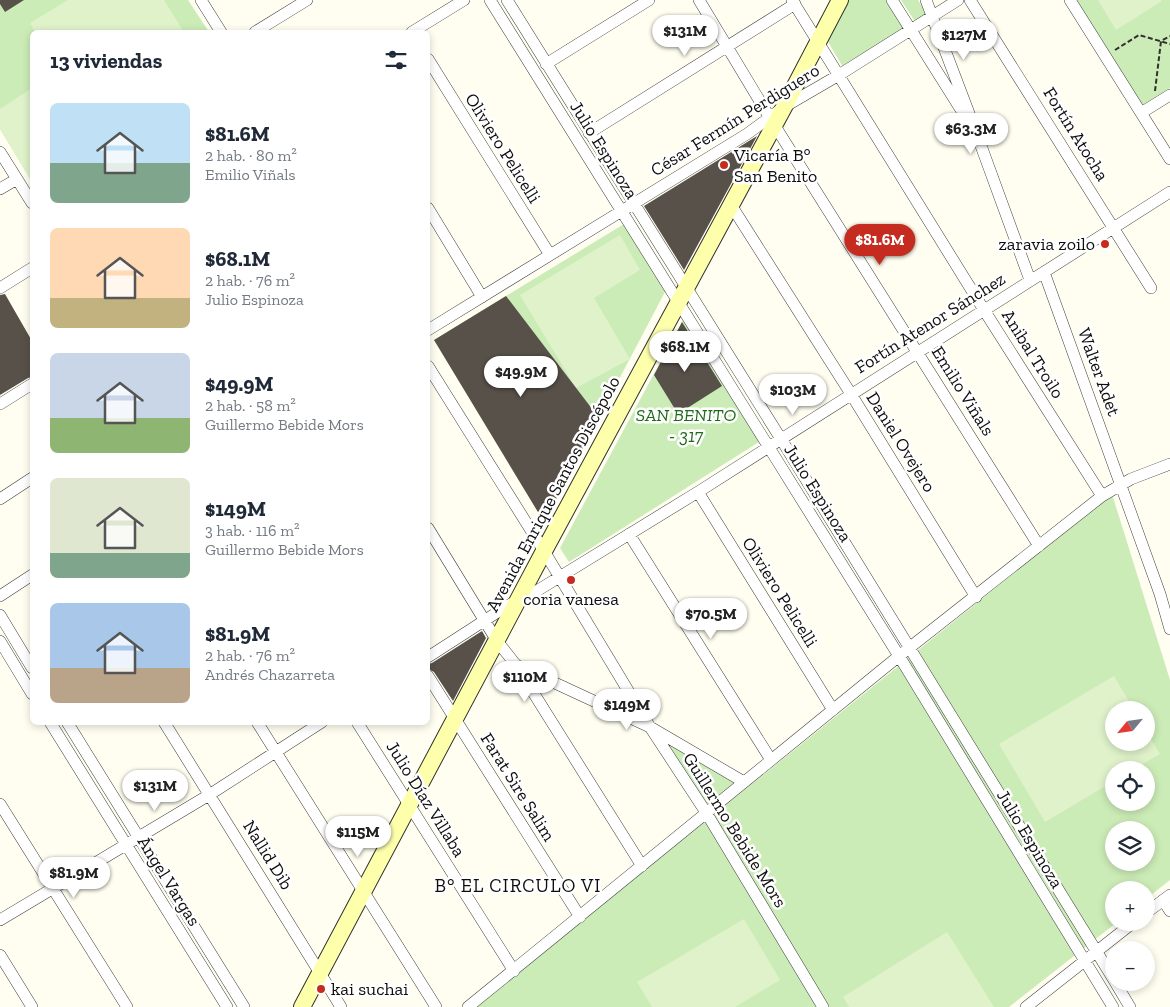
<!DOCTYPE html>
<html lang="es">
<head>
<meta charset="utf-8">
<style>
  :root { --surface:#fff; --page:#f2f2f3; --text:#1f2937; --muted:#747a83; --accent:#c52c1f }
  body { margin:0; font-family:"Zilla Slab",serif; background:var(--page); color:var(--text); height:100vh; display:flex; flex-direction:column; font-size:19px; white-space:nowrap }
  * { box-sizing:border-box; margin:0 }
  p { font-size:16px; color:var(--muted) }
  .icon { flex:none; width:28px; height:28px; fill:none; stroke:currentColor; stroke-width:2; stroke-linecap:round; stroke-linejoin:round }
  .map { position:relative; flex:1; overflow:hidden }
  .panel { position:absolute; left:30px; top:30px; width:400px; height:695px; display:flex; flex-direction:column; background:var(--surface); border-radius:8px; box-shadow:0 2px 8px #0003 }
  .panel>* { flex:none }
  .needle { width:32px; rotate:241deg }
  .tools { position:absolute; left:1105px; top:701px; display:grid; gap:10px }
  .tools a { display:grid; place-items:center; width:50px; height:50px; border-radius:50%; background:var(--surface); box-shadow:0 2px 8px #0003; font-size:25px }
  .price { position:absolute; translate:-50% -42px; padding:0 11px; border-radius:18px; background:#fff; color:#222; font-size:16px; line-height:32px; filter:drop-shadow(0 1px 2px #0008) }
  .price::after { content:''; position:absolute; left:50%; top:30px; width:15px; height:11px; margin-left:-8px; background:inherit; clip-path:polygon(0 0,100% 0,50% 100%) }
  .price.on { background:var(--accent); color:#fff }
  ul { padding:0; list-style:none }
  li { display:flex; align-items:center; gap:15px; height:125px; padding:0 20px }
  li span { display:grid; place-items:center; flex:none; width:140px; height:100px; border-radius:8px; color:#555 }
  li>.icon { margin-inline-start:auto }
  span .icon { width:60px; height:60px; fill:#fffc; stroke-width:1 }
  li b { font-size:21px }
  h2 { display:flex; justify-content:space-between; align-items:center; height:60px; padding:0 20px; font-size:21px }
  .map>svg:first-child { display:block }
  .green { fill:#ccecb7; fill-rule:evenodd }
  .pitch { fill:#dff2ca }
  .building { fill:#58514a }
  .lines { fill:none; stroke-linecap:round; stroke-linejoin:round }
  .minor-casing { stroke:#414141; stroke-width:12 }
  .secondary-casing { stroke:#303030; stroke-width:18 }
  .path { stroke:#303030; stroke-width:2; stroke-dasharray:5 2.5; stroke-linecap:butt }
  .minor { stroke:#fff; stroke-width:11 }
  .secondary { stroke:#feffab; stroke-width:16 }
  .poi-dot { fill:#c52c1f; stroke:#fff; stroke-width:2 }
  .labels { text-anchor:middle; dominant-baseline:central; stroke-width:5; stroke-linejoin:round; paint-order:stroke }
  .street-label { font-size:18px; fill:#0e0e0e; stroke:#fff }
  .poi-label { font-size:18px; fill:#0e0e0e; stroke:#fff; text-anchor:start }
  .park-label { font-size:18px; font-style:italic; fill:#226a1b; stroke:#fff }
  .neighbourhood-label { font-size:19px; letter-spacing:1px; fill:#0e0e0e; stroke:#fff }
</style>
</head>
<body>
<div class="map">
<svg width="1170" height="1007" viewBox="0 0 1170 1007">
  <rect width="100%" height="100%" fill="#fffef0"/>
  <!-- green -->
  <path class="green" d="M0,0h188l21,32h-177v150l-32,-53z
    M849,0h40l19,31 -64,38 -17,-29z
    M901,0h17l10,16 -12,7z
    M1073,0h97v88l-30,19z
    M624,224l42,66 -122,232 -110,-182z
    M683,320l76,122 -190,120 -9,-14z
    M1112,494l58,186v200l-24,19v-9h-32v32l2,1 -107,84h-534zM1114,710h32v32h-32zM1114,770h32v32h-32zM1114,830h32v32h-32z
    M659,735l82,46 -34,29z"/>
  <!-- pitch -->
  <path class="pitch" d="M68,0h96l20,32h-149l-5,-9z
    M1098,0h63l1,1 -46,29z
    M32,88v94l-32,-53v-20z
    M620,235l20,35 -46,28 36,61 -54,29 -56,-93z
    M1114,676l20,34h-20v32h32v-11l14,23 -28,16h-18v11l-69,41 -46,-78z
    M744,919l36,61 -45,27h-83l-15,-25z
    M947,932l47,75h-145l-6,-10z"/>
  <!-- building -->
  <path class="building" d="M0,0h24l-19,12 -5,-8z
    M757,136l-73,134 -40,-64z
    M5,294l27,47v36l-4,1 -28,17v-100z
    M506,296l93,122 -55,104 -110,-182z
    M682,322l40,64 -44,28 -24,-39z
    M482,631l4,7 -33,63 -19,-29 -6,-3v-5l4,-1z"/>
  <g class="lines">
    <defs>
      <path id="minor" d="M201,0l20,32
        M490,0l409,656 214,351
        M507,0l274,439 333,541
        M699,0l71,118 269,428
        M792,0l192,310 118,186
        M892,0l68,108 16,24 54,148
        M926,0l44,116
        M970,0l181,288
        M1070,0l100,159
        M255,32l52,-32
        M412,32l52,-32
        M428,59l122,196
        M546,64l103,-64
        M1141,113l29,-18
        M589,133l206,-129
        M0,152l32,51
        M0,189l17,-10
        M731,205l120,189 125,203
        M428,208l54,89
        M1044,272l116,322 10,35
        M0,288l32,-20
        M428,330l319,-196 37,-27 55,-32 119,-75
        M428,366l116,185 106,176 57,87 116,193
        M0,404l32,-20
        M698,492l135,218
        M0,499l32,-21
        M428,528l69,113 19,24 126,201
        M629,534l142,226
        M0,596l32,-21
        M0,615l32,53
        M0,641l32,53
        M428,657l79,-51 28,-14 163,-100 472,-300
        M516,665l134,62 94,55
        M428,676l152,241
        M50,722l177,285
        M67,722l177,285
        M164,722l177,285
        M257,722l179,285
        M357,722l157,249
        M0,804l127,203
        M1163,900l7,11
        M1146,913l24,-18
        M0,920l209,-125 113,-73
        M0,955l32,52
        M1115,982l15,25
        M468,1007l431,-351 203,-160 29,-17 39,-15
        M1026,1007l108,-85"/>
      <path id="secondary" d="M302,1007l242,-456 240,-444 56,-107"/>
    </defs>
    <!-- minor casing -->
    <use href="#minor" class="minor-casing"/>
    <!-- secondary casing -->
    <use href="#secondary" class="secondary-casing"/>
    <!-- path -->
    <path class="path" d="M1115,50l24,-15 31,9
      M1155,91l6,-50 9,-5"/>
    <!-- minor -->
    <use href="#minor" class="minor"/>
    <!-- secondary -->
    <use href="#secondary" class="secondary"/>
  </g>
  <!-- markers -->
  <g class="poi-dot">
    <circle cx="724" cy="165" r="5"/>
    <circle cx="1105" cy="244" r="5"/>
    <circle cx="571" cy="580" r="5"/>
    <circle cx="321" cy="989" r="5"/>
  </g>
  <g class="labels">
    <!-- street labels -->
    <g class="street-label">
      <text transform="translate(735 120) rotate(-32)">César Fermín Perdiguero</text>
      <text transform="translate(1076 134) rotate(58)">Fortín Atocha</text>
      <text transform="translate(503 148) rotate(58)">Oliviero Pelicelli</text>
      <text transform="translate(604 150) rotate(58)">Julio Espinoza</text>
      <text transform="translate(930 323) rotate(-32)">Fortín Atenor Sánchez</text>
      <text transform="translate(1033 354) rotate(58)">Anibal Troilo</text>
      <text transform="translate(1099 372) rotate(70)">Walter Adet</text>
      <text transform="translate(963 391) rotate(58)">Emilio Viñals</text>
      <text transform="translate(901 442) rotate(58)">Daniel Ovejero</text>
      <text transform="translate(818 493) rotate(58)">Julio Espinoza</text>
      <text transform="translate(553 494) rotate(-62)">Avenida Enrique Santos Discépolo</text>
      <text transform="translate(780 592) rotate(58)">Oliviero Pelicelli</text>
      <text transform="translate(518 787) rotate(58)">Farat Sire Salim</text>
      <text transform="translate(426 799) rotate(58)">Julio Díaz Villaba</text>
      <text transform="translate(735 830) rotate(58)">Guillermo Bebide Mors</text>
      <text transform="translate(1030 839) rotate(59)">Julio Espinoza</text>
      <text transform="translate(268 855) rotate(58)">Nallid Dib</text>
      <text transform="translate(169 881) rotate(58)">Ángel Vargas</text>
    </g>
    <!-- poi labels -->
    <g class="poi-label">
      <text x="734" y="155">Vicaría B°<tspan x="734" dy="21">San Benito</tspan></text>
      <text x="1095" y="244" text-anchor="end">zaravia zoilo</text>
      <text x="571" y="599" text-anchor="middle">coria vanesa</text>
      <text x="331" y="989">kai suchai</text>
    </g>
    <!-- park labels -->
    <g class="park-label">
      <text x="686" y="415">SAN BENITO<tspan x="686" dy="21">- 317</tspan></text>
    </g>
    <!-- neighbourhood labels -->
    <g class="neighbourhood-label">
      <text x="518" y="885">B° EL CIRCULO VI</text>
    </g>
  </g>
</svg>
<div class="tools">
<a><svg class="needle" viewBox="-14 -14 28 28"><path d="M0-13l5 13h-10z" fill="#e53935"/><path d="M0 13l5-13h-10z" fill="#747a83"/></svg></a>
<a><svg class="icon" aria-label="locate" viewBox="0 0 24 24"><circle cx="12" cy="12" r="6"/><path d="M12 2v4M12 18v4M2 12h4M18 12h4"/></svg></a>
<a><svg class="icon" aria-label="layers" viewBox="0 0 24 24"><path d="M12 4l9 5-9 5-9-5zM3 14l9 5 9-5"/></svg></a>
<a>+</a>
<a>−</a>
</div>
<b class="price" style="left:685px;top:57px">$131M</b>
<b class="price" style="left:964px;top:61px">$127M</b>
<b class="price" style="left:971px;top:155px">$63.3M</b>
<b class="price on" style="left:880px;top:266px">$81.6M</b>
<b class="price" style="left:685px;top:373px">$68.1M</b>
<b class="price" style="left:521px;top:398px">$49.9M</b>
<b class="price" style="left:793px;top:416px">$103M</b>
<b class="price" style="left:711px;top:640px">$70.5M</b>
<b class="price" style="left:525px;top:703px">$110M</b>
<b class="price" style="left:627px;top:731px">$149M</b>
<b class="price" style="left:155px;top:812px">$131M</b>
<b class="price" style="left:358px;top:858px">$115M</b>
<b class="price" style="left:74px;top:899px">$81.9M</b>
<section class="panel">
<h2>13 viviendas<svg class="icon" aria-label="filters" viewBox="0 0 24 24"><path d="M4 7h16M4 17h16"/><circle cx="9" cy="7" r="2"/><circle cx="15" cy="17" r="2"/></svg></h2>
<ul>
<li><span style="background:linear-gradient(#bfe0f5 60%,#7fa58c 0)"><svg class="icon" aria-label="home" viewBox="0 0 24 24"><path d="M3 11l9-7 9 7M6 9v11h12V9"/></svg></span><div><b>$81.6M</b><p>2 hab. · 80 m²</p><p>Emilio Viñals</p></div></li>
<li><span style="background:linear-gradient(#ffd9b3 70%,#c2b280 0)"><svg class="icon" aria-label="home" viewBox="0 0 24 24"><path d="M3 11l9-7 9 7M6 9v11h12V9"/></svg></span><div><b>$68.1M</b><p>2 hab. · 76 m²</p><p>Julio Espinoza</p></div></li>
<li><span style="background:linear-gradient(#c9d6e8 65%,#8fb573 0)"><svg class="icon" aria-label="home" viewBox="0 0 24 24"><path d="M3 11l9-7 9 7M6 9v11h12V9"/></svg></span><div><b>$49.9M</b><p>2 hab. · 58 m²</p><p>Guillermo Bebide Mors</p></div></li>
<li><span style="background:linear-gradient(#dfe7d0 75%,#7fa58c 0)"><svg class="icon" aria-label="home" viewBox="0 0 24 24"><path d="M3 11l9-7 9 7M6 9v11h12V9"/></svg></span><div><b>$149M</b><p>3 hab. · 116 m²</p><p>Guillermo Bebide Mors</p></div></li>
<li><span style="background:linear-gradient(#a9c7e8 65%,#b9a48a 0)"><svg class="icon" aria-label="home" viewBox="0 0 24 24"><path d="M3 11l9-7 9 7M6 9v11h12V9"/></svg></span><div><b>$81.9M</b><p>2 hab. · 76 m²</p><p>Andrés Chazarreta</p></div></li>
</ul>
</section>
</div>
</body>
</html>
